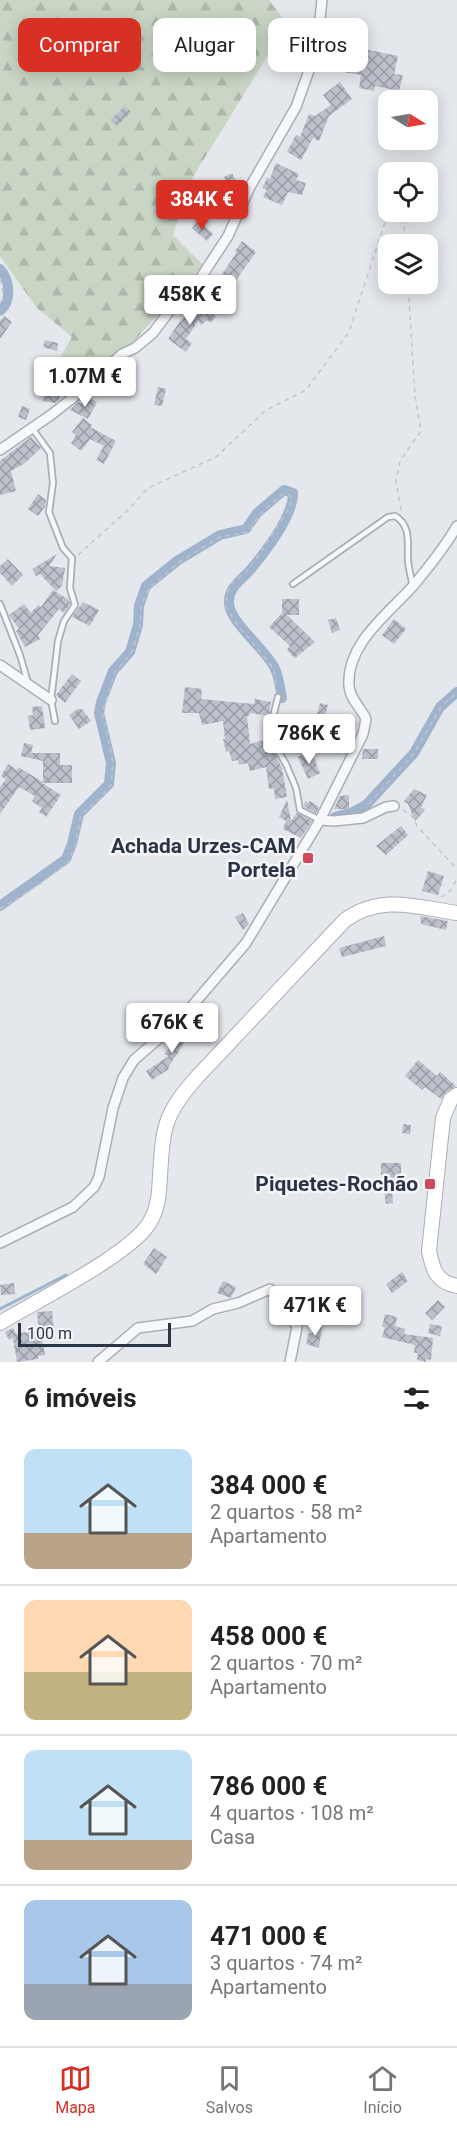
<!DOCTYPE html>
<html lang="pt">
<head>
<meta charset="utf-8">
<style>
  :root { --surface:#fff; --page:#f2f2f2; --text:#222; --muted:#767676; --line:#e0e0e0; --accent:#d93025 }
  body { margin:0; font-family:Roboto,sans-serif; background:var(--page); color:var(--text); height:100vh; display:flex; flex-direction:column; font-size:22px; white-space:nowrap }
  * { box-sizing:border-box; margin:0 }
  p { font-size:20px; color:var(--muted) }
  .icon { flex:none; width:33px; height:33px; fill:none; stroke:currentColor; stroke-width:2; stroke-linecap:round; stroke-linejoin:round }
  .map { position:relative; height:1362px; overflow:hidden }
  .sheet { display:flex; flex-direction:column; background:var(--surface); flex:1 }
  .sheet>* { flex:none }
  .banner { position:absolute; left:18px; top:18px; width:422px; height:54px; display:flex; gap:12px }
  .needle { width:39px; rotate:101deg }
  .buttons { position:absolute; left:378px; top:90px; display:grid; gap:12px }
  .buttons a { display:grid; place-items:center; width:60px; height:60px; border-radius:12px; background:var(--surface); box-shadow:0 3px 15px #0003; font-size:30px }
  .scale { position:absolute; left:18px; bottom:15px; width:153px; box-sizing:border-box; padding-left:6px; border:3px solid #2b3445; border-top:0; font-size:16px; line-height:21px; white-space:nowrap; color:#2b3445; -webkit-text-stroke:4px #f4f6f9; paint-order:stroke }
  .price { position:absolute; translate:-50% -51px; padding:0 14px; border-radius:6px; background:#fff; color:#222; font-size:20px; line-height:39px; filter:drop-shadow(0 2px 3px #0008) }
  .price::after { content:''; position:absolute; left:50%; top:36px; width:18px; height:14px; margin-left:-9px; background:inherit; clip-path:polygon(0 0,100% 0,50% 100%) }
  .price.current { background:var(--accent); color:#fff }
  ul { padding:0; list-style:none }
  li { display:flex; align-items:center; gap:18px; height:150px; padding:0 24px }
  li+li { border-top:2px solid var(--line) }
  li span { display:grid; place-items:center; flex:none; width:168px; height:120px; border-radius:12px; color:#555 }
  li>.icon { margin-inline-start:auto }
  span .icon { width:72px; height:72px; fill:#fffc; stroke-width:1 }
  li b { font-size:26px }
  h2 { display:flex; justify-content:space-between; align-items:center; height:72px; padding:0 24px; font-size:26px }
  .pill { padding:0 21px; border-radius:12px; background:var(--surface); box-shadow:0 3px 15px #0003; font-size:21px; line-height:54px }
  .pill.current { background:var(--accent); color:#fff }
  .menu { display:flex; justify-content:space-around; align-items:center; height:84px; border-top:2px solid var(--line); background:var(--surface); font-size:16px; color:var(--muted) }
  .menu a { display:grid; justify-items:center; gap:3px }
  .menu .current { color:var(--accent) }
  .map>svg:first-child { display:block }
  .forest { fill:url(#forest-firs) }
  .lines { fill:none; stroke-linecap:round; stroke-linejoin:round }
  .stream { stroke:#9fb4cc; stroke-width:3 }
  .canal { stroke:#9fb4cc; stroke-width:10 }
  .building { fill:url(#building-cross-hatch) }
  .lane-casing { stroke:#a9aeb7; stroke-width:8 }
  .street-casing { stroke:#a9aeb7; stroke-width:12 }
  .secondary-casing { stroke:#a9aeb7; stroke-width:16 }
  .path { stroke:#c2c5cb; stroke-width:1.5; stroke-dasharray:4.5 4.5; stroke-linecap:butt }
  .lane { stroke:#f7f8fa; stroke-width:4.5 }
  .street { stroke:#f7f8fa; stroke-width:9 }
  .secondary { stroke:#fff; stroke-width:14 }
  .poi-dot { fill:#d1495b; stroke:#f4f6f9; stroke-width:2 }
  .labels { text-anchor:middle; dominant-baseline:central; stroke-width:5; stroke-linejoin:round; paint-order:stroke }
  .poi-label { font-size:21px; font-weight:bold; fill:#2b3445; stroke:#f4f6f9; text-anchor:end }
</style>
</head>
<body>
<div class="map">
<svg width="457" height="1362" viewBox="0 0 457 1362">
  <defs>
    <pattern id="forest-firs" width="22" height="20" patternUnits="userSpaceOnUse" patternTransform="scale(1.5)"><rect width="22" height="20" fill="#c9d6c5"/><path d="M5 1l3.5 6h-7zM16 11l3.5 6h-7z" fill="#adb8ab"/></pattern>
    <pattern id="building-cross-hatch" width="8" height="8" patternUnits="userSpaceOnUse" patternTransform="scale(1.5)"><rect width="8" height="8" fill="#bbc0ca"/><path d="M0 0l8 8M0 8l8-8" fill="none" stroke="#989da6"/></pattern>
  </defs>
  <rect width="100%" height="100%" fill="#e4e7ec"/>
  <!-- forest -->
  <path class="forest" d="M0,0h269l18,24 -94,153 -20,58 30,30 -69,76 -57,42 -19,-22 14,-24 -35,-29 -37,-52z"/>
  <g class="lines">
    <!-- stream -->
    <path class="stream" d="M0,1309l66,-34"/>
    <!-- canal -->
    <path class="canal" d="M0,269c10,11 12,32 0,42
      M335,817l18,-5 14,-8 47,-51 26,-46 17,-15
      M0,906l66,-47 6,-15 7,-30 30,-30 2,-21 -12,-50 2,-11 12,-31 17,-19 8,-27 1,-19 7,-20 31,-25 43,-26 26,-6 11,-16 27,-23 9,3c0,23 -27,58 -42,76 -9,11 -23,18 -22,34 0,18 36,46 45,64 5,8 6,21 8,31"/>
  </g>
  <!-- building -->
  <path class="building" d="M299,30l13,2 -2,14 -14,-2z
    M326,31l21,5 1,-5 19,4 -3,14 34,7 -4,18 9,1 -4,16 -24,-5 -1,5 -15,-3 2,-13 -23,-4 3,-19 -17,-4z
    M340,82l12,17 -23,17 -10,25 -6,-3 -12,22 -14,-8 9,-17 4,2 9,-23 6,2 16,-11 -8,-10z
    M125,106l6,6 -14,14 -7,-6z
    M276,163l23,11 -3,6 10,3 -4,12 -14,-3 -6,13 -19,-8 4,-7 -5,-2 5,-10 3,1z
    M232,173l8,16 -8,4 -8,-16z
    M208,192l4,17 -10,3 -5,-17z
    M198,221l15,13 -6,7 -15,-13z
    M242,241l14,11 -34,48 -12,-8 27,-40 -2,-1z
    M203,302l13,15 -6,6 -3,-3 -6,5 -3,-4 -12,18 6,4 -6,9 -18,-13 12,-18z
    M4,316l8,6 -12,17v-18z
    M45,340l13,3 -1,8 -14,-4z
    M48,384l14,3 -3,13 -4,3 -12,-2z
    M158,387l8,2 -4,17 -8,-1z
    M86,396l11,6 -9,17 -18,-9 8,-8 3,2z
    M22,406l8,3 -4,11 -8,-3z
    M83,418l9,7 -2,2 26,14 -12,23 -8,-4 8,-14 -14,-7 -9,12 -10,-8 5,-8 -4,-3z
    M31,437l10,11 -16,15 -14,8 5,20 -16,4v-34z
    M38,494l8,6 -1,7 -7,9 -10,-7z
    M57,554l-8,12 16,2 -3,18 -6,5 -16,-17 -4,2 -4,-7z
    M8,559l15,16 -11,11 -12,-13v-7z
    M53,590l16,10 1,4 -6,9 -5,-4 -21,26 2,4 -15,8 -9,-16 3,-2 -10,-14 15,-11 7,9 7,-8 3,2z
    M282,599h17v16h-12l28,27 -20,16 -8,-8 3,-4 -21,-19 13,-14z
    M83,602l16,8 -9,16 -18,-9z
    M336,618l4,12 -8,3 -4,-13z
    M394,619l12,10 -12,15 -12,-9z
    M72,674l9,7 -16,22 -9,-8z
    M185,687l17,2 -1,10 53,5 1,-5 16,3 -2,14 -19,-3 -1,3h-2l3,28 17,-5 15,29 5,29 -12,2 -1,-11 -5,1 -3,-22 -16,4 -2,-8 -9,2 -1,-5 -6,1 -3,-10 -3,1 -3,-13h2l-2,-18 -21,4 -3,-12h-17z
    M320,703l8,2 -5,18 -8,-2z
    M42,706l3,22 -15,2 -2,-14 5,-1 -1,-8z
    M78,709h4l9,12 -12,8 -10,-14z
    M325,726l27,11 -4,9 -27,-11z
    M24,743l9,2 -2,8h29v12h12v18h-30l19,12 -15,22 -7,-5 3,-4 -10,-7 3,-5 -16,-9 -19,27v-27l6,-8 -5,-3 7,-12 9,6 1,-3 25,15v-21l-22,-5z
    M363,749h15v10h-16z
    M311,751l9,22 -12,6 -10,-22z
    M414,789l13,6 -6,12 4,3 -10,11 -7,-17 -4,-3z
    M349,795v14h-15l6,-13z
    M287,800l4,21 6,-8 15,8 -11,17 -18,-9 3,-8 -7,-4z
    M305,801l3,2 2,-2 9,6 -3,6 -12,-6z
    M401,826l7,9 -22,20 -10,-9z
    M428,871l16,5 -6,19 -16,-4z
    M243,913l6,11 -6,6 -8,-13z
    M420,916l28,5 -2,9 -25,-6z
    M384,936l2,10 -44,11 -3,-9z
    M192,1030l7,4 -5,8 -7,-4 -19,30 1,1 -17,11 -6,-9 23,-15 -4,-2 15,-23 10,2z
    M418,1060l19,16 3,-4 16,14 -10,6 -5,7 -16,-12 -3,3 -17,-14z
    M403,1124l8,1 -1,9 -8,-1z
    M381,1163h20v23h-11v-11h-9z
    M392,1190l1,13 -7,1 -2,-13z
    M154,1248l13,9 -11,17 -13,-10z
    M402,1272l6,9 -16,12 -6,-9z
    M223,1281l13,6 -5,11 -14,-5z
    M14,1283l1,11 -14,1 -1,-10z
    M438,1300l7,7 -13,13 -7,-7z
    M52,1311l2,20 -13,1 4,23 -7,1v3l-21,3 -4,-24 -4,2 -4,-8 8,-4 3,6 23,-4 -2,-18z
    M385,1314l12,3 -2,9 10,3 -1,5 29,4 -2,22 -5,-1v3l-9,-2 1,-7h-4l1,-8 -33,-8 3,-10h-3z
    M430,1324l12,2 -2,10 -12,-3z
    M313,1325l9,1 -3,22 -13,-4 3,-11 3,1z"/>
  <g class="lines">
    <defs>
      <path id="lane" d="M32,428l18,25 3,30 -4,29 14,36 9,10 -2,30 5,17 -11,16 -6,20 -7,59 4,21
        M293,584l95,-67 7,-1c17,10 12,28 13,45 1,8 3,17 5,25
        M0,604l20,51 8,28
        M278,697l-7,28 1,16 14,23 10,24 4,22 20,10"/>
      <path id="street" d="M0,450l51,-35 51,-40 9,-11 11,-10 13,-6 18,-15 29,-39 14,-9 32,-49 22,-49 46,-80 21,-59 5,-48
        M0,665l51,35
        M320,820l14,1 29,-3 23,-11 8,-1
        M0,1243l73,-36 21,-20 5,-10 14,-69 10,-30 11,-18 46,-40 66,-77 74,-123 43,-86 3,-15c-5,-11 -16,-20 -17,-33 -3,-42 39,-72 64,-100 15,-18 32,-39 44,-60
        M98,1362l40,-34 54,-7 21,-12 25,-6 32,-14 13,15 14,23 -7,35"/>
      <path id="secondary" d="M457,1095l-6,4 -8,19 -14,133c4,19 7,31 28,35
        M0,1323c34,-21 136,-71 151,-103 8,-14 8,-29 9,-44 3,-50 4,-62 38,-100l147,-156c37,-26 71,-13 112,-7"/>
    </defs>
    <!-- lane casing -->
    <use href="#lane" class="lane-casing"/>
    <!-- street casing -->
    <use href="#street" class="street-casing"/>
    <!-- secondary casing -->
    <use href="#secondary" class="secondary-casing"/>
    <!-- path -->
    <path class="path" d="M0,280l2,4 1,15 -3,3
      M401,510l-5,-30 4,-19 21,-30 -6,-35 -7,-112
      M78,555l51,-46 19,-21 68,-31 50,-47 40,-20 43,-58 38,-116 7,-2 10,8 1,22
      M369,804l45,-51 27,-46 16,-15
      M403,810l9,6 5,10 40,43
      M441,897l9,-6 7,-12
      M0,909l40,-25 29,-23 6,-16 6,-30 18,-16 12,-14 2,-23 -11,-50 13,-40 17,-20 8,-25 1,-21 8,-18 30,-26 41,-25 29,-5 10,-17 24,-21h6l3,4 -3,10 -31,48 -13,17 -13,10 -5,10 -1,13 7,13 41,50 3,19"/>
    <!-- lane -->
    <use href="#lane" class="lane"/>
    <!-- street -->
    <use href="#street" class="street"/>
    <!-- secondary -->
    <use href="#secondary" class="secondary"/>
  </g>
  <!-- markers -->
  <g class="poi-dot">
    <rect x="302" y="852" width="12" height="12" rx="3"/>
    <rect x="424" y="1178" width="12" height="12" rx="3"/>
  </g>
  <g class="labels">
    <!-- poi labels -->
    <g class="poi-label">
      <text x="296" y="846">Achada Urzes-CAM<tspan x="296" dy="24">Portela</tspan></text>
      <text x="418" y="1184">Piquetes-Rochão</text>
    </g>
  </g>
</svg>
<div class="buttons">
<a><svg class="needle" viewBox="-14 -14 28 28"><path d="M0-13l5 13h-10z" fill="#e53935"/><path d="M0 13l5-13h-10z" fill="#767676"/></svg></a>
<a><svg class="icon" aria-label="locate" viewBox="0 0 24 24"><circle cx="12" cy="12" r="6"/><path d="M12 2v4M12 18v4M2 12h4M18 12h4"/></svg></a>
<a><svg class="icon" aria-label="layers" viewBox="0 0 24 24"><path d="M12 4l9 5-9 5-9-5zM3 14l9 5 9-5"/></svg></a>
</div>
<div class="scale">100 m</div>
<b class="price current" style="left:202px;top:231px">384K €</b>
<b class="price" style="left:190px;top:326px">458K €</b>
<b class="price" style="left:85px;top:408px">1.07M €</b>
<b class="price" style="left:309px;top:765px">786K €</b>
<b class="price" style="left:172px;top:1054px">676K €</b>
<b class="price" style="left:315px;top:1337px">471K €</b>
<div class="banner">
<a class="pill current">Comprar</a>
<a class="pill">Alugar</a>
<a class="pill">Filtros</a>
</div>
</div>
<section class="sheet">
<h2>6 imóveis<svg class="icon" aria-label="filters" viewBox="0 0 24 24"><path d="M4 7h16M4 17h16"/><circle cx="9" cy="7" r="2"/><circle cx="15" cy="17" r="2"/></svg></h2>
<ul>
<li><span style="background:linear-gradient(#bfe0f5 70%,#b9a48a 0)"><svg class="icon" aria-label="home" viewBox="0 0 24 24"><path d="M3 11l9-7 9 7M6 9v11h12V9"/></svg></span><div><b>384 000 €</b><p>2 quartos · 58 m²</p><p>Apartamento</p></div></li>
<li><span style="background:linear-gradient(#ffd9b3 60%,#c2b280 0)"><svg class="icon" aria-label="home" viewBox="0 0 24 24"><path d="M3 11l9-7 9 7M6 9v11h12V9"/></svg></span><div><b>458 000 €</b><p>2 quartos · 70 m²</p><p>Apartamento</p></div></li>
<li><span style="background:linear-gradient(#bfe0f5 75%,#b9a48a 0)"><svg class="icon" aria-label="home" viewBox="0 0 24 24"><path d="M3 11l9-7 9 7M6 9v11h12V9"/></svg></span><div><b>786 000 €</b><p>4 quartos · 108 m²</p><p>Casa</p></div></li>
<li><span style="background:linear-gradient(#a9c7e8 70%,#9aa5b1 0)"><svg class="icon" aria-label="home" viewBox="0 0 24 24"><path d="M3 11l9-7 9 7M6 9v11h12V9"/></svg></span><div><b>471 000 €</b><p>3 quartos · 74 m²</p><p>Apartamento</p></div></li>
</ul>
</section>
<nav class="menu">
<a class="current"><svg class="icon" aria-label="map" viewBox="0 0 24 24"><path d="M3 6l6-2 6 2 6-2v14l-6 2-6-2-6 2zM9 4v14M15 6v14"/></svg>Mapa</a>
<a><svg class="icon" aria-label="saved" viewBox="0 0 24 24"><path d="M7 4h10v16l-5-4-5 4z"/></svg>Salvos</a>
<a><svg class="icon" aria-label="home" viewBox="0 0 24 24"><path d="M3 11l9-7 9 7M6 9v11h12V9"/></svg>Início</a>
</nav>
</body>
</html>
